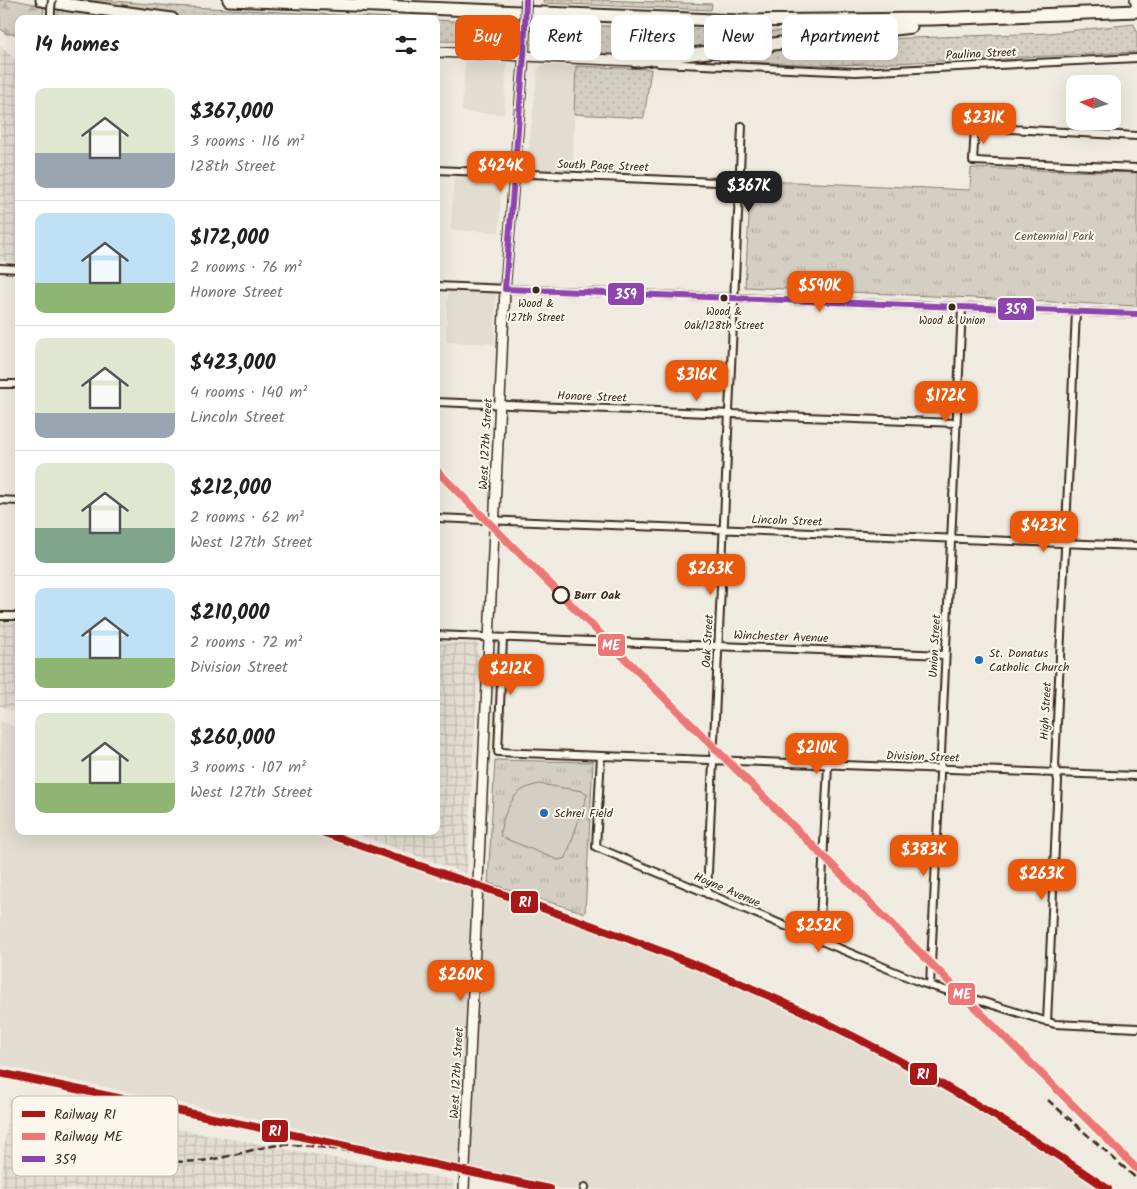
<!DOCTYPE html>
<html lang="en">
<head>
<meta charset="utf-8">
<style>
  :root { --surface:#fff; --page:#f2f2f2; --text:#202124; --muted:#757577; --line:#e0e0e0; --accent:#ea580c }
  body { margin:0; font-family:Kalam,sans-serif; background:var(--page); color:var(--text); height:100vh; display:flex; flex-direction:column; font-size:19px; white-space:nowrap }
  * { box-sizing:border-box; margin:0 }
  p { font-size:16px; color:var(--muted) }
  .icon { flex:none; width:28px; height:28px; fill:none; stroke:currentColor; stroke-width:2; stroke-linecap:round; stroke-linejoin:round }
  .map { position:relative; flex:1; overflow:hidden }
  .side { position:absolute; left:15px; top:15px; width:425px; height:820px; display:flex; flex-direction:column; background:var(--surface); border-radius:10px; box-shadow:0 5px 20px #0002 }
  .side>* { flex:none }
  .banner { position:absolute; left:455px; top:15px; width:475px; height:45px; display:flex; gap:10px }
  .needle { width:32px; rotate:274deg }
  .fabs { position:absolute; left:1066px; top:75px; display:grid; gap:10px }
  .fabs a { display:grid; place-items:center; width:55px; height:55px; border-radius:10px; background:var(--surface); box-shadow:0 5px 20px #0002; font-size:25px }
  .price { position:absolute; translate:-50% -42px; padding:0 11px; border-radius:10px; background:var(--accent); color:#fff; font-size:16px; line-height:32px; filter:drop-shadow(0 1px 2px #0008) }
  .price::after { content:''; position:absolute; left:50%; top:30px; width:15px; height:11px; margin-left:-8px; background:inherit; clip-path:polygon(0 0,100% 0,50% 100%) }
  .price.selected { background:#222; color:#fff }
  ul { padding:0; list-style:none }
  li { display:flex; align-items:center; gap:15px; height:125px; padding:0 20px }
  li+li { border-top:1px solid var(--line) }
  li span { display:grid; place-items:center; flex:none; width:140px; height:100px; border-radius:10px; color:#555 }
  li>.icon { margin-inline-start:auto }
  span .icon { width:60px; height:60px; fill:#fffc; stroke-width:1 }
  li b { font-size:21px }
  h2 { display:flex; justify-content:space-between; align-items:center; height:60px; padding:0 20px; font-size:21px }
  .tag { padding:0 18px; border-radius:10px; background:var(--surface); box-shadow:0 5px 20px #0002; font-size:18px; line-height:45px }
  .tag.selected { background:var(--accent); color:#fff }
  .map>svg:first-child { display:block }
  .built { fill:#e2dcd1 }
  .industrial { fill:url(#industrial-grid) }
  .grass { fill:url(#grass-dots); stroke:#887c70 }
  .forest { fill:url(#forest-firs); stroke:#887c70 }
  .park { fill:url(#park-tufts); stroke:#887c70 }
  .garden { fill:#d5cec3; stroke:#887c70 }
  .lines { fill:none; stroke-linecap:round; stroke-linejoin:round }
  .street-casing { stroke:#3b2a1e; stroke-width:10 }
  .secondary-casing { stroke:#3b2a1e; stroke-width:12 }
  .highway-casing { stroke:#3b2a1e; stroke-width:15 }
  .street { stroke:#fbf7ec; stroke-width:6 }
  .secondary { stroke:#fbf7ec; stroke-width:9 }
  .highway { stroke:#fbf7ec; stroke-width:11 }
  .rail { stroke:#3b2a1e; stroke-width:2.5; stroke-dasharray:8 4; stroke-linecap:butt }
  .street-bridge-casing { stroke:#3b2a1e; stroke-width:10; stroke-linecap:butt }
  .secondary-bridge-casing { stroke:#3b2a1e; stroke-width:12; stroke-linecap:butt }
  .street-bridge { stroke:#fbf7ec; stroke-width:6 }
  .secondary-bridge { stroke:#fbf7ec; stroke-width:9 }
  .bus-1-casing { stroke:#fbf7ec; stroke-width:10 }
  .bus-1 { stroke:#8e44ad; stroke-width:6 }
  .rail-1-casing { stroke:#fbf7ec; stroke-width:11 }
  .rail-2-casing { stroke:#fbf7ec; stroke-width:11 }
  .rail-1 { stroke:#a81818; stroke-width:8 }
  .rail-2 { stroke:#ed7776; stroke-width:8 }
  .bus-dot { fill:#3b2a1e; stroke:#fbf7ec; stroke-width:2 }
  .stop-dot { fill:#fbf7ec; stroke:#3b2a1e; stroke-width:2.5 }
  .poi-dot { fill:#1f6fb2; stroke:#fbf7ec; stroke-width:2 }
  .labels { text-anchor:middle; dominant-baseline:central; stroke-width:4; stroke-linejoin:round; paint-order:stroke }
  .bus-label { font-size:11px; fill:#3b2a1e; stroke:#fbf7ec }
  .street-label { font-size:12px; fill:#3b2a1e; stroke:#fbf7ec }
  .park-label { font-size:12px; fill:#625347; stroke:#fbf7ec }
  .stop-label { font-size:12px; font-weight:bold; fill:#3b2a1e; stroke:#fbf7ec; text-anchor:start }
  .poi-label { font-size:12px; fill:#3b2a1e; stroke:#fbf7ec; text-anchor:start }
  .key { fill:#fbf7ec; stroke:#c1baae; stroke-width:1 }
  .key-label { font-size:14px; fill:#3b2a1e }
  .line-badge { stroke:#fbf7ec; stroke-width:2 }
  .badge-label { font-size:14px; text-anchor:middle; font-weight:bold; fill:#fff }
</style>
</head>
<body>
<div class="map">
<svg width="1137" height="1189" viewBox="0 0 1137 1189">
  <defs>
    <pattern id="industrial-grid" width="8" height="8" patternUnits="userSpaceOnUse" patternTransform="scale(1.25)"><rect width="8" height="8" fill="#e2dcd1"/><path d="M0 4h8M4 0v8" fill="none" stroke="#c3bdb3"/></pattern>
    <pattern id="grass-dots" width="8" height="8" patternUnits="userSpaceOnUse" patternTransform="scale(1.25)"><rect width="8" height="8" fill="#d5cec3"/><path d="M2 2h.1M6 6h.1" fill="none" stroke="#b8b1a7" stroke-width="1.8" stroke-linecap="round"/></pattern>
    <pattern id="forest-firs" width="22" height="20" patternUnits="userSpaceOnUse" patternTransform="scale(1.25)"><rect width="22" height="20" fill="#d5cec3"/><path d="M5 1l3.5 6h-7zM16 11l3.5 6h-7z" fill="#b8b1a7"/></pattern>
    <pattern id="park-tufts" width="24" height="20" patternUnits="userSpaceOnUse" patternTransform="scale(1.25)"><rect width="24" height="20" fill="#d5cec3"/><path d="M3 7l-1-3M5 7V3M7 7l1-3M15 17l-1-3M17 17v-4M19 17l1-3" fill="none" stroke="#b8b1a7"/></pattern>
  </defs>
  <rect width="100%" height="100%" fill="#f0ebe0"/>
  <filter id="ink" filterUnits="userSpaceOnUse"><feTurbulence type="fractalNoise" baseFrequency=".02" numOctaves="2"/><feDisplacementMap in="SourceGraphic" scale="10" xChannelSelector="R" yChannelSelector="G"/><feConvolveMatrix kernelMatrix="1 2 1 2 8 2 1 2 1" color-interpolation-filters="sRGB"/></filter>
  <g filter="url(#ink)">
    <!-- built -->
    <path class="built" d="M465,61l42,2 -3,51 -42,-2z
      M542,65l34,1 -4,117 -47,-4 13,-110z
      M454,173l48,2 -3,57 -48,-2z
      M448,289l48,2 -2,53 -48,-2z
      M0,721l19,7v103h292l342,121 114,47 66,32 77,40 114,67 73,51h-533l-330,-75 -234,-49z"/>
    <!-- industrial -->
    <path class="industrial" d="M0,45l19,18v199l-19,-1z
      M0,621l19,1v91l-19,-7z
      M436,642l43,2 -12,230 -119,-43h88z
      M9,1098l445,82 -1,9h-452z"/>
    <!-- grass -->
    <path class="grass" d="M58,0h45l69,6 239,13h-216l-92,-11z
      M543,0h56l113,4 -1,6 -168,-7z
      M58,8l67,11h-67z
      M436,20l70,4 -1,18 -69,-1z
      M542,24l293,9 -195,22 -100,-4z
      M1134,24l3,8v20l-267,12 -45,1 -106,-4 -3,-4 140,-17 193,-7z
      M576,66l75,3 -7,49 -70,-4z"/>
    <!-- forest -->
    <path class="forest" d="M0,0h14l30,6 -1,13h-24v15h-13l-6,-6z"/>
    <!-- park -->
    <path class="park" d="M971,168l166,5v133l-392,-19 6,-107 219,10z
      M495,760l98,2 -8,151 -97,-30z"/>
    <!-- garden -->
    <path class="garden" d="M539,784l43,7 5,4 -21,63 -8,2 -57,-23c-3,-10 8,-33 14,-41 6,-7 16,-10 24,-12z"/>
    <g class="lines">
      <defs>
        <path id="street" d="M51,19v-10
          M659,63l197,9 281,-14
          M1137,136l-162,-9 -2,34 164,7
          M436,170l304,13
          M0,268l19,1
          M436,286l701,28
          M0,384h19
          M436,402l520,21
          M0,500l19,1
          M436,518l701,28
          M0,616h19
          M436,635l509,20
          M503,638l-5,114 639,24
          M601,756l-5,91 326,136 133,41 82,4
          M707,894l35,-768
          M819,941l9,-176
          M930,986l32,-678
          M1047,1022l11,-241 -3,-16 21,-453
          M584,1189l1,-2"/>
        <path id="secondary" d="M1135,0l2,6
          M436,52l199,9
          M464,1189l41,-900 19,-234 1,-26"/>
        <path id="highway" d="M42,0l28,5 102,14
          M229,0l509,21 194,-2 205,-8
          M635,61l276,-34"/>
      </defs>
      <!-- street casing -->
      <use href="#street" class="street-casing"/>
      <!-- secondary casing -->
      <use href="#secondary" class="secondary-casing"/>
      <!-- highway casing -->
      <use href="#highway" class="highway-casing"/>
      <!-- street -->
      <use href="#street" class="street"/>
      <!-- secondary -->
      <use href="#secondary" class="secondary"/>
      <!-- highway -->
      <use href="#highway" class="highway"/>
      <!-- rail -->
      <path class="rail" d="M1048,1100l89,79
        M127,1158c30,3 59,6 88,1 22,-4 43,-12 65,-14 24,-1 49,3 73,7"/>
      <defs>
        <path id="street-bridge" d="M51,9l1,-9"/>
        <path id="secondary-bridge" d="M525,29l1,-29"/>
      </defs>
      <!-- street-bridge casing -->
      <use href="#street-bridge" class="street-bridge-casing"/>
      <!-- secondary-bridge casing -->
      <use href="#secondary-bridge" class="secondary-bridge-casing"/>
      <!-- street-bridge -->
      <use href="#street-bridge" class="street-bridge"/>
      <!-- secondary-bridge -->
      <use href="#secondary-bridge" class="secondary-bridge"/>
      <defs>
        <path id="bus-1" d="M505,289l632,25
          M505,289l19,-234 2,-55"/>
      </defs>
      <!-- bus-1 casing -->
      <use href="#bus-1" class="bus-1-casing"/>
      <!-- bus-1 -->
      <use href="#bus-1" class="bus-1"/>
      <defs>
        <path id="rail-1" d="M319,831c161,57 328,107 483,180 107,51 208,111 306,178
          M0,1073l550,116"/>
        <path id="rail-2" d="M436,470l701,699"/>
      </defs>
      <!-- rail-1 casing -->
      <use href="#rail-1" class="rail-1-casing"/>
      <!-- rail-2 casing -->
      <use href="#rail-2" class="rail-2-casing"/>
      <!-- rail-1 -->
      <use href="#rail-1" class="rail-1"/>
      <!-- rail-2 -->
      <use href="#rail-2" class="rail-2"/>
    </g>
  </g>
  <!-- markers -->
  <g class="bus-dot">
    <circle cx="536" cy="290" r="4.5"/>
    <circle cx="724" cy="298" r="4.5"/>
    <circle cx="952" cy="307" r="4.5"/>
  </g>
  <circle class="stop-dot" cx="561" cy="595" r="8"/>
  <g class="poi-dot">
    <circle cx="979" cy="660" r="5"/>
    <circle cx="544" cy="813" r="5"/>
  </g>
  <g class="labels">
    <!-- bus labels -->
    <g class="bus-label">
      <text x="536" y="304">Wood &amp;<tspan x="536" dy="14">127th Street</tspan></text>
      <text x="724" y="312">Wood &amp;<tspan x="724" dy="14">Oak/128th Street</tspan></text>
      <text x="952" y="321">Wood &amp; Union</text>
    </g>
    <!-- street labels -->
    <g class="street-label">
      <text transform="translate(981 54) rotate(-3)">Paulina Street</text>
      <text transform="translate(603 166) rotate(2)">South Page Street</text>
      <text transform="translate(592 397) rotate(2)">Honore Street</text>
      <text transform="translate(486 444) rotate(-87)">West 127th Street</text>
      <text transform="translate(787 521) rotate(2)">Lincoln Street</text>
      <text transform="translate(781 637) rotate(2)">Winchester Avenue</text>
      <text transform="translate(708 641) rotate(-87)">Oak Street</text>
      <text transform="translate(935 646) rotate(-87)">Union Street</text>
      <text transform="translate(1046 711) rotate(-87)">High Street</text>
      <text transform="translate(923 757) rotate(2)">Division Street</text>
      <text transform="translate(727 890) rotate(23)">Hoyne Avenue</text>
      <text transform="translate(457 1073) rotate(-87)">West 127th Street</text>
    </g>
    <!-- park labels -->
    <g class="park-label">
      <text x="1054" y="236">Centennial Park</text>
    </g>
    <!-- stop labels -->
    <g class="stop-label">
      <text x="574" y="595">Burr Oak</text>
    </g>
    <!-- poi labels -->
    <g class="poi-label">
      <text x="989" y="653">St. Donatus<tspan x="989" dy="14">Catholic Church</tspan></text>
      <text x="554" y="813">Schrei Field</text>
    </g>
  </g>
  <!-- legend -->
  <rect x="12" y="1096" width="166" height="80" rx="8" class="key"/>
  <rect x="22" y="1111" width="23" height="6" fill="#a81818"/>
  <rect x="22" y="1133" width="23" height="7" fill="#ed7776"/>
  <rect x="22" y="1156" width="23" height="6" fill="#8e44ad"/>
  <g class="key-label">
    <text x="54" y="1119">Railway RI</text>
    <text x="54" y="1141">Railway ME</text>
    <text x="54" y="1164">359</text>
  </g>
  <g class="line-badge">
    <rect x="607" y="282" width="38" height="24" rx="5" fill="#8e44ad"/>
    <rect x="997" y="297" width="38" height="24" rx="5" fill="#8e44ad"/>
    <rect x="597" y="633" width="29" height="24" rx="5" fill="#ed7776"/>
    <rect x="510" y="890" width="29" height="24" rx="5" fill="#a81818"/>
    <rect x="947" y="982" width="29" height="24" rx="5" fill="#ed7776"/>
    <rect x="909" y="1062" width="29" height="24" rx="5" fill="#a81818"/>
    <rect x="261" y="1119" width="28" height="24" rx="5" fill="#a81818"/>
  </g>
  <g class="badge-label">
    <text x="626" y="299">359</text>
    <text x="1016" y="314">359</text>
    <text x="611" y="650">ME</text>
    <text x="525" y="907">RI</text>
    <text x="962" y="999">ME</text>
    <text x="923" y="1079">RI</text>
    <text x="275" y="1136">RI</text>
  </g>
</svg>
<div class="fabs">
<a><svg class="needle" viewBox="-14 -14 28 28"><path d="M0-13l5 13h-10z" fill="#e53935"/><path d="M0 13l5-13h-10z" fill="#757577"/></svg></a>
</div>
<b class="price" style="left:984px;top:145px">$231K</b>
<b class="price" style="left:501px;top:193px">$424K</b>
<b class="price selected" style="left:749px;top:213px">$367K</b>
<b class="price" style="left:820px;top:313px">$590K</b>
<b class="price" style="left:697px;top:402px">$316K</b>
<b class="price" style="left:946px;top:423px">$172K</b>
<b class="price" style="left:1044px;top:553px">$423K</b>
<b class="price" style="left:711px;top:596px">$263K</b>
<b class="price" style="left:511px;top:696px">$212K</b>
<b class="price" style="left:817px;top:775px">$210K</b>
<b class="price" style="left:924px;top:877px">$383K</b>
<b class="price" style="left:1042px;top:901px">$263K</b>
<b class="price" style="left:819px;top:953px">$252K</b>
<b class="price" style="left:461px;top:1002px">$260K</b>
<div class="banner">
<a class="tag selected">Buy</a>
<a class="tag">Rent</a>
<a class="tag">Filters</a>
<a class="tag">New</a>
<a class="tag">Apartment</a>
</div>
<section class="side">
<h2>14 homes<svg class="icon" aria-label="filters" viewBox="0 0 24 24"><path d="M4 7h16M4 17h16"/><circle cx="9" cy="7" r="2"/><circle cx="15" cy="17" r="2"/></svg></h2>
<ul>
<li><span style="background:linear-gradient(#dfe7d0 65%,#9aa5b1 0)"><svg class="icon" aria-label="home" viewBox="0 0 24 24"><path d="M3 11l9-7 9 7M6 9v11h12V9"/></svg></span><div><b>$367,000</b><p>3 rooms · 116 m²</p><p>128th Street</p></div></li>
<li><span style="background:linear-gradient(#bfe0f5 70%,#8fb573 0)"><svg class="icon" aria-label="home" viewBox="0 0 24 24"><path d="M3 11l9-7 9 7M6 9v11h12V9"/></svg></span><div><b>$172,000</b><p>2 rooms · 76 m²</p><p>Honore Street</p></div></li>
<li><span style="background:linear-gradient(#dfe7d0 75%,#9aa5b1 0)"><svg class="icon" aria-label="home" viewBox="0 0 24 24"><path d="M3 11l9-7 9 7M6 9v11h12V9"/></svg></span><div><b>$423,000</b><p>4 rooms · 140 m²</p><p>Lincoln Street</p></div></li>
<li><span style="background:linear-gradient(#dfe7d0 65%,#7fa58c 0)"><svg class="icon" aria-label="home" viewBox="0 0 24 24"><path d="M3 11l9-7 9 7M6 9v11h12V9"/></svg></span><div><b>$212,000</b><p>2 rooms · 62 m²</p><p>West 127th Street</p></div></li>
<li><span style="background:linear-gradient(#bfe0f5 70%,#8fb573 0)"><svg class="icon" aria-label="home" viewBox="0 0 24 24"><path d="M3 11l9-7 9 7M6 9v11h12V9"/></svg></span><div><b>$210,000</b><p>2 rooms · 72 m²</p><p>Division Street</p></div></li>
<li><span style="background:linear-gradient(#dfe7d0 70%,#8fb573 0)"><svg class="icon" aria-label="home" viewBox="0 0 24 24"><path d="M3 11l9-7 9 7M6 9v11h12V9"/></svg></span><div><b>$260,000</b><p>3 rooms · 107 m²</p><p>West 127th Street</p></div></li>
</ul>
</section>
</div>
</body>
</html>
